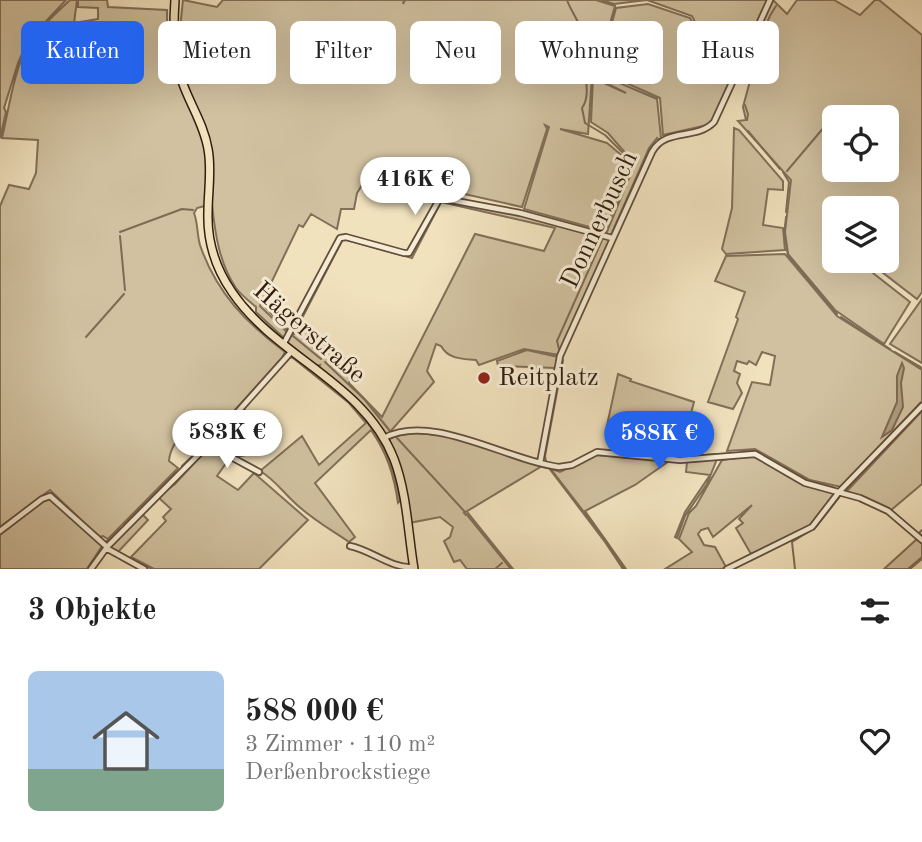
<!DOCTYPE html>
<html lang="de">
<head>
<meta charset="utf-8">
<style>
  :root { --surface:#fff; --page:#f2f2f2; --text:#222; --muted:#767676; --accent:#2563eb }
  body { margin:0; font-family:"Old Standard TT",serif; background:var(--page); color:var(--text); height:100vh; display:flex; flex-direction:column; font-size:26px; white-space:nowrap }
  * { box-sizing:border-box; margin:0 }
  p { font-size:23px; color:var(--muted) }
  .icon { flex:none; width:38px; height:38px; fill:none; stroke:currentColor; stroke-width:2; stroke-linecap:round; stroke-linejoin:round }
  .map { position:relative; height:569px; overflow:hidden }
  .drawer { display:flex; flex-direction:column; background:var(--surface); flex:1 }
  .drawer>* { flex:none }
  .banner { position:absolute; left:21px; top:21px; width:880px; height:63px; display:flex; gap:14px }
  .controls { position:absolute; left:822px; top:105px; display:grid; gap:14px }
  .controls a { display:grid; place-items:center; width:77px; height:77px; border-radius:10px; background:var(--surface); box-shadow:0 7px 28px #0002; font-size:35px }
  .price { position:absolute; translate:-50% -60px; padding:0 16px; border-radius:24px; background:#fff; color:#222; font-size:23px; line-height:46px; filter:drop-shadow(0 2px 4px #0008) }
  .price::after { content:''; position:absolute; left:50%; top:42px; width:21px; height:16px; margin-left:-10px; background:inherit; clip-path:polygon(0 0,100% 0,50% 100%) }
  .price.current { background:var(--accent); color:#fff }
  ul { padding:0; list-style:none }
  li { display:flex; align-items:center; gap:21px; height:175px; padding:0 28px }
  li span { display:grid; place-items:center; flex:none; width:196px; height:140px; border-radius:10px; color:#555 }
  li>.icon { margin-inline-start:auto }
  span .icon { width:84px; height:84px; fill:#fffc; stroke-width:1 }
  li b { font-size:30px }
  h2 { display:flex; justify-content:space-between; align-items:center; height:84px; padding:0 28px; font-size:30px }
  .pill { padding:0 24px; border-radius:10px; background:var(--surface); box-shadow:0 7px 28px #0002; font-size:24px; line-height:63px }
  .pill.current { background:var(--accent); color:#fff }
  .map>svg:first-child { display:block }
  .green { fill:#d1c1a0; stroke:#826f58; stroke-width:2; fill-rule:evenodd }
  .water { fill:#b09f82; stroke:#7e6b54; stroke-width:2 }
  .lines { fill:none; stroke-linecap:round; stroke-linejoin:round }
  .stream { stroke:#7e6b54; stroke-width:2 }
  .minor-casing { stroke:#624e3b; stroke-width:8 }
  .major-casing { stroke:#331d0f; stroke-width:10 }
  .minor { stroke:#f6ecd5; stroke-width:4.5 }
  .major { stroke:#f1e2be; stroke-width:7 }
  .poi-dot { fill:#8f2418; stroke:#f6ecd5; stroke-width:2.5 }
  .labels { text-anchor:middle; dominant-baseline:central; stroke-width:6; stroke-linejoin:round; paint-order:stroke }
  .street-label { font-size:26px; fill:#331d0f; stroke:#f6ecd5 }
  .poi-label { font-size:26px; fill:#331d0f; stroke:#f6ecd5; text-anchor:start }
</style>
</head>
<body>
<div class="map">
<svg width="922" height="569" viewBox="0 0 922 569">
  <rect width="100%" height="100%" fill="#f1e2be"/>
  <filter id="stains"><feTurbulence type="fractalNoise" baseFrequency=".00286" numOctaves="4"/><feColorMatrix values="0 0 0 0 .2 0 0 0 0 .09 0 0 0 0 .02 0 0 0 .5 -.17"/></filter>
  <radialGradient id="worn" r=".72"><stop offset=".6" stop-color="#630" stop-opacity="0"/><stop offset="1" stop-color="#630" stop-opacity=".3"/></radialGradient>
  <!-- green -->
  <path class="green" d="M0,0h66l-38,40 -10,23 -14,45 2,4 -6,26z
    M70,0h7l-3,23 24,-4v-11l-20,-1v-7h29l1,7 59,3v19l4,32 12,2 -4,-24 4,-39 34,7 6,-7h181l-1,4 2,-4h191l19,6 -10,35 14,8 -12,-8 9,-33 32,-4 42,14 10,18 11,-2 30,20 -28,-22 -12,2 -9,-18 -45,-16 -33,4 -13,-4h172l14,14 10,-14h37l26,15 15,-15h4l43,35v257l-5,7 -39,-30 6,-8h3v-53h-52v53h46l-8,12 37,29 -26,42 -49,-34 -47,-56 -3,-22 6,-52 -53,-59 8,-1 -3,-13 7,-26 7,-4 4,-8v-19l-19,4 -30,70 -49,11 -3,-37 -43,-19 7,-19 -2,-9 -1,9 -6,18 2,4 40,17 4,39 -3,2 -1,-2 -8,10 -38,87 -5,-1 29,-70 -27,-31 -17,-11 2,-44 33,15 -34,-17 -4,58 -28,-5 47,14 25,21 -28,67 -80,-22 25,-82 -4,-2 2,4 -25,78 -98,-22 1,-14 -6,-3 -18,15 -8,2 -29,-3 -7,11 -3,16h-13l-4,20 -26,-15 -8,13 -4,-2 -39,81 28,27 -3,6 -29,-27v-5c-7,-6 -15,-12 -20,-19 -17,-25 -21,-55 -24,-84l-15,4 -3,5c4,10 3,22 6,32 16,47 46,78 85,107l-4,8 -73,80 -20,-13c-9,11 -18,20 -19,34l9,7 -70,71 -5,-3 -4,1 -49,-47 -50,37v-321l9,-21 20,4 7,-16 2,-33 -36,-2c7,-29 12,-70 27,-94 10,-16 27,-31 41,-44zM835,117h52v53h-52z
    M734,128l5,2 44,51v9l-15,-1 -5,36 20,3 2,22 -59,4 -4,-5 10,-41z
    M441,199l79,15 90,25 -51,116 -35,-6 -45,16 -3,-5c-14,-1 -28,-1 -35,-14l-5,-2 -9,27 7,11 -44,50 -4,3 -67,-67 1,-3 -3,1 -30,-22 3,-9 4,-1 -1,-3 40,-79 9,-13 67,15zM441,202l114,26 -11,23 -69,-17 -93,183 -33,-34 7,-15 -47,-38 -10,-6 44,-85 69,19z
    M785,254l52,62 85,54v31l-81,86 -31,-7 -55,-31 -28,2 25,-69 18,3 5,-29 -13,-4 -6,13 -7,-4 -2,3 -10,-3 -3,10 6,3 -3,9 5,10 -9,16 -25,-7 30,-83 -2,-2 9,-25 -30,-11 11,-25z
    M922,299v64l-32,-19z
    M527,350l31,7 -19,103 -2,1 -61,-21 60,19 3,-2 16,-89 -57,-2 -1,-5z
    M292,355c55,43 97,73 108,146l-2,2c-4,-28 -11,-50 -27,-73l-56,53 40,54 -6,5c-19,-13 -39,-24 -55,-40 -12,-11 -20,-23 -34,-31l42,-35 17,29 47,-42 -17,-20 -56,-45 -5,-1z
    M618,374l13,5 -1,2 64,21 -14,54h-18l1,-6 -10,-2 5,-19 -21,-9 -3,9 -9,-2 -2,8 -17,-5z
    M243,409l20,12 -2,5 15,10 -8,15 -12,-8 -6,5 -4,7 -10,2 -22,-14z
    M922,411v73l-32,27 -43,-20z
    M414,433l39,3 89,30 -78,47 2,2 2,-2 45,56h-46l-7,-9 -6,2 -10,-21 6,-4 3,-10 -13,-10 -31,6 -22,-83 9,-4z
    M209,447l20,12 -12,17 21,14 16,-17 54,47 -49,49h-105l-23,-12 35,-36 -3,-4 8,-8 -13,-12 17,-13z
    M596,455l73,6 -34,24 -50,26 41,58h-3l-18,-27 -56,-74 11,4z
    M750,456l11,3 46,27 27,7v3l-24,30 -59,28 -15,-26 7,-5 -4,-4 13,-14 -39,32 -5,-9 -7,2 -3,4 6,11 11,2 11,20 -4,2h-57l27,-17 -13,-13 10,-26 7,-7 26,-46z
    M717,459l-10,25 -22,32 -8,22 -2,-1 10,-25 25,-37 -24,-3 1,-10z
    M50,499l52,47 -15,23h-87v-35l43,-33z
    M142,514l6,6 -30,32 -8,-5z
    M917,539l5,5v15l-12,10h-26z"/>
  <!-- water -->
  <path class="water" d="M902,363l2,5 -3,15 2,24 -11,23 -10,7 15,-35v-26z"/>
  <g class="lines">
    <!-- stream -->
    <path class="stream" d="M567,0c5,15 21,31 13,46l5,8c-4,14 8,39 -3,54l3,15 20,12 28,28
      M758,80c9,-12 6,-24 5,-38 0,-12 6,-26 13,-36
      M745,105l3,9 -1,6
      M748,131l32,38
      M787,171l38,-45
      M783,172l6,10 -3,30
      M120,232l62,-23 11,1
      M605,233l28,-66
      M784,235l2,-18
      M120,236l5,54
      M785,238l3,17 49,59
      M263,305l25,26
      M841,317l49,32
      M293,336l28,23
      M86,337l38,-43
      M895,352l27,16
      M560,353l-3,-12 46,-103
      M325,362l40,38 25,31
      M210,438l71,-79
      M397,438l68,74
      M891,442l31,-32
      M742,451h14l23,13
      M678,457l40,-3
      M546,462l-1,-6 18,-96
      M182,466l20,-19
      M785,467l25,14 25,7
      M550,468l54,70 20,31
      M845,491l43,-46
      M468,516l43,53
      M123,524l53,-52
      M922,530l-3,3 3,3
      M106,542l13,-14
      M124,556l28,13
      M87,569l15,-21
      M495,569l7,-6
      M795,569l-3,-27 24,-15 25,-32
      M908,569l14,-12"/>
    <defs>
      <path id="minor" d="M284,343l56,-105 6,-1 58,16h5l31,-55 80,15 92,25
        M195,433l25,18 39,21
        M384,438c48,-26 124,23 175,29l13,-2 25,-13 83,8 75,-6 50,29 55,15 28,13 34,29
        M540,463l20,-107 92,-204c14,-25 44,-11 62,-30l56,-122
        M0,531l42,-32 8,-3 57,51
        M350,546c21,4 42,23 63,21
        M106,548l38,21
        M91,569l16,-22 102,-103 83,-93
        M727,569l85,-42 27,-35 83,-86"/>
      <path id="major" d="M175,0c-2,29 -2,56 8,84 8,22 21,41 25,65 4,21 0,42 0,63 -1,29 8,57 24,80 45,66 132,90 162,167 13,34 14,74 20,110"/>
    </defs>
    <!-- minor casing -->
    <use href="#minor" class="minor-casing"/>
    <!-- major casing -->
    <use href="#major" class="major-casing"/>
    <!-- minor -->
    <use href="#minor" class="minor"/>
    <!-- major -->
    <use href="#major" class="major"/>
  </g>
  <!-- markers -->
  <circle class="poi-dot" cx="484" cy="378" r="7"/>
  <g class="labels">
    <!-- street labels -->
    <g class="street-label">
      <text transform="translate(600 220) rotate(-65)">Donnerbusch</text>
      <text transform="translate(309 333) rotate(41)">Hägerstraße</text>
    </g>
    <!-- poi labels -->
    <g class="poi-label">
      <text x="498" y="378">Reitplatz</text>
    </g>
  </g>
  <rect width="100%" height="100%" filter="url(#stains)"/>
  <rect width="100%" height="100%" fill="url(#worn)"/>
</svg>
<div class="controls">
<a><svg class="icon" aria-label="locate" viewBox="0 0 24 24"><circle cx="12" cy="12" r="6"/><path d="M12 2v4M12 18v4M2 12h4M18 12h4"/></svg></a>
<a><svg class="icon" aria-label="layers" viewBox="0 0 24 24"><path d="M12 4l9 5-9 5-9-5zM3 14l9 5 9-5"/></svg></a>
</div>
<b class="price" style="left:415px;top:217px">416K €</b>
<b class="price" style="left:227px;top:470px">583K €</b>
<b class="price current" style="left:659px;top:471px">588K €</b>
<div class="banner">
<a class="pill current">Kaufen</a>
<a class="pill">Mieten</a>
<a class="pill">Filter</a>
<a class="pill">Neu</a>
<a class="pill">Wohnung</a>
<a class="pill">Haus</a>
</div>
</div>
<section class="drawer">
<h2>3 Objekte<svg class="icon" aria-label="filters" viewBox="0 0 24 24"><path d="M4 7h16M4 17h16"/><circle cx="9" cy="7" r="2"/><circle cx="15" cy="17" r="2"/></svg></h2>
<ul>
<li><span style="background:linear-gradient(#a9c7e8 70%,#7fa58c 0)"><svg class="icon" aria-label="home" viewBox="0 0 24 24"><path d="M3 11l9-7 9 7M6 9v11h12V9"/></svg></span><div><b>588 000 €</b><p>3 Zimmer · 110 m²</p><p>Derßenbrockstiege</p></div><svg class="icon" aria-label="heart" viewBox="0 0 24 24"><path d="M12 20l-8-8c-3-5 5-10 8-4 3-6 11-1 8 4z"/></svg></li>
</ul>
</section>
</body>
</html>
